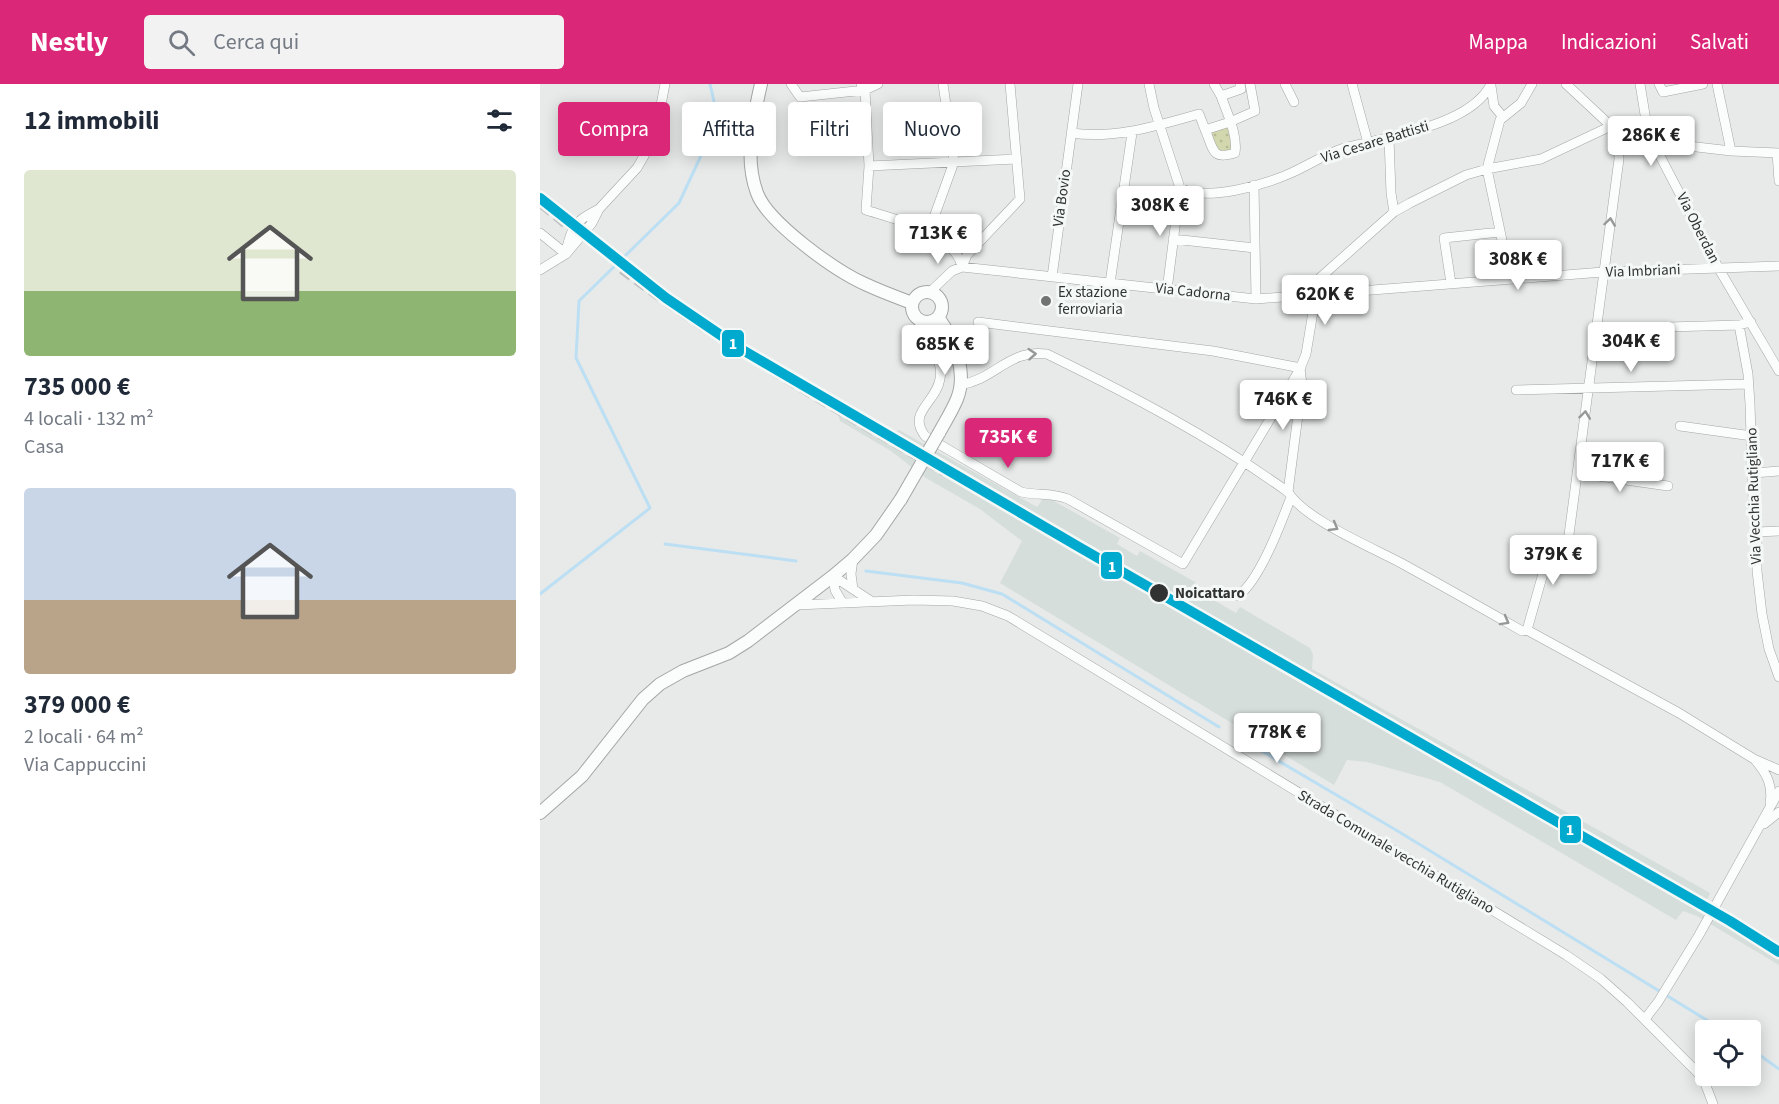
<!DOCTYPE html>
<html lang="it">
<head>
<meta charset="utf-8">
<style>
  :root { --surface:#fff; --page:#f2f2f3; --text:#1f2937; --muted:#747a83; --accent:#db2777 }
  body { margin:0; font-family:"Source Sans 3",sans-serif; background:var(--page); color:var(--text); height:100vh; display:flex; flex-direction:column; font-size:22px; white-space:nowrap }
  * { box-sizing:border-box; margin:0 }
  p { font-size:20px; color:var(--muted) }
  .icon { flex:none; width:33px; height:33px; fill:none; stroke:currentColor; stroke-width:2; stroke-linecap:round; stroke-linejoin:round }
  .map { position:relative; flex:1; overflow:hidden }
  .sheet { display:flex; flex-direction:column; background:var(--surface); width:540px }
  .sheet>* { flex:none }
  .hud { position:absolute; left:18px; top:18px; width:570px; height:54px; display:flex; gap:12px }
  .tools { position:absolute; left:1155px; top:936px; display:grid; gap:12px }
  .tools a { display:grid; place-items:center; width:66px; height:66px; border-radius:6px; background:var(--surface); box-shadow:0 3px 15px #0003; font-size:30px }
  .price { position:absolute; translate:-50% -51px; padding:0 14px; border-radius:6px; background:#fff; color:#222; font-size:20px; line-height:39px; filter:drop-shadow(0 2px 3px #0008) }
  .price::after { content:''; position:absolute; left:50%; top:36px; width:18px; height:14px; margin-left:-9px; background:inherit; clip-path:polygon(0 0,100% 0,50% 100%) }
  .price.active { background:var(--accent); color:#fff }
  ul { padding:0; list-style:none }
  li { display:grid; align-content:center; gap:12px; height:318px; padding:0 24px }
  li span { display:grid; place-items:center; height:186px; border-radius:6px; color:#555 }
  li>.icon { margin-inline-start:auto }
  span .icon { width:108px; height:108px; fill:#fffc; stroke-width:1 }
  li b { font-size:26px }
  h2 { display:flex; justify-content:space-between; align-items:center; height:72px; padding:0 24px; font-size:26px }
  .pill { padding:0 21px; border-radius:6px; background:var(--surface); box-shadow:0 3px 15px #0003; font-size:21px; line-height:54px }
  .pill.active { background:var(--accent); color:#fff }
  header { display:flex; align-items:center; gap:36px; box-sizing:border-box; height:84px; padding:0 30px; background:var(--accent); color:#fff }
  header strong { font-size:28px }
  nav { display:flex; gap:33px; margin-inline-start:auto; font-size:21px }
  .search { width:420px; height:54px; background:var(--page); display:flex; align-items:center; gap:15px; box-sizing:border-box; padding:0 21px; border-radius:6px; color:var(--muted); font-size:22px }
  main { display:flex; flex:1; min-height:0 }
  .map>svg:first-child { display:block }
  .built { fill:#d6dedb }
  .park { fill:url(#park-dots) }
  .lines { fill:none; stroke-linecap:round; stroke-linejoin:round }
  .stream { stroke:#bcdff3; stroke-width:3 }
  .minor-casing { stroke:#a3a6a5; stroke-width:10 }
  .major-casing { stroke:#a3a6a5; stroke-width:14 }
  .minor { stroke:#fbfcfc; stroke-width:9 }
  .major { stroke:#fbfcfc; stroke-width:12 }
  .rail { stroke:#c0c0c0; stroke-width:3; stroke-dasharray:12 6; stroke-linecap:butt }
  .major-bridge-casing { stroke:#a3a6a5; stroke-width:14; stroke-linecap:butt }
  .major-bridge { stroke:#fbfcfc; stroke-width:12 }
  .rail-1-casing { stroke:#f4f8f6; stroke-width:15 }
  .rail-1 { stroke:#00a9ce; stroke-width:10 }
  .oneway { stroke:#969897 }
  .poi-dot { fill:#717372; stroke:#f4f8f6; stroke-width:2 }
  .stop-dot { fill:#313332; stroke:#f4f8f6; stroke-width:2 }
  .labels { text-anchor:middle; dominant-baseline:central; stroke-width:6; stroke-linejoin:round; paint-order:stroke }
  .street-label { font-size:15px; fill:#313332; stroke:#f4f8f6 }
  .poi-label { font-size:15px; fill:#313332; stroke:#f4f8f6; text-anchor:start }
  .stop-label { font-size:15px; font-weight:bold; fill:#313332; stroke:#f4f8f6; text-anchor:start }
  .line-badge { stroke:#f4f8f6; stroke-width:2 }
  .badge-label { font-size:16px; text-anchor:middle; font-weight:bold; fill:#fff }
</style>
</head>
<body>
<header>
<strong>Nestly</strong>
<div class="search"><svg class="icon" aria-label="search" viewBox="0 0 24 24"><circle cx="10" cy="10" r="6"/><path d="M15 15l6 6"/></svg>Cerca qui</div>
<nav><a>Mappa</a><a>Indicazioni</a><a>Salvati</a></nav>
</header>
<main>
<section class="sheet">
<h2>12 immobili<svg class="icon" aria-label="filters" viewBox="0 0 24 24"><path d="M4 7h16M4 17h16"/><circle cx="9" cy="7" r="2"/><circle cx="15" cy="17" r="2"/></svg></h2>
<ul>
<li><span style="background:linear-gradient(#dfe7d0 65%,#8fb573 0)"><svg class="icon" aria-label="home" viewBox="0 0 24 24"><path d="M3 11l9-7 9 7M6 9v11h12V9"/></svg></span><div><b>735 000 €</b><p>4 locali · 132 m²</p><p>Casa</p></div></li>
<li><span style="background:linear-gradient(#c9d6e8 60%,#b9a48a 0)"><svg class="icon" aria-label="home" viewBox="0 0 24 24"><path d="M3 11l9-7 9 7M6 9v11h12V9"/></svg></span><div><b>379 000 €</b><p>2 locali · 64 m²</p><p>Via Cappuccini</p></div></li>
</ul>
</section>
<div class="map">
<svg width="1239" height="1020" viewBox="0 0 1239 1020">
  <defs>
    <pattern id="park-dots" width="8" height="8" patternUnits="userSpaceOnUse" patternTransform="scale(1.5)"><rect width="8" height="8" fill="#d2d7ad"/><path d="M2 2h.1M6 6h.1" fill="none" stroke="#b5b995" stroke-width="1.8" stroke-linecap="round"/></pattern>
  </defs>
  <rect width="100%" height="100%" fill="#e7eae9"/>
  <!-- built -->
  <path class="built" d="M309,322l47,26 3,-2 138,77 5,-7h10l68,38 -3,6 20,12 3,-5 55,31 -2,6 43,25 4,-6 70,41 3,6 -1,15 398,224 -3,7 72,45v20l-82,-49 -14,-5 -7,9 -236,-138 -73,-20 -20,-2 -13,25 -334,-202 22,-42 -42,-32 -54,-31 -35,-27 -51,-30 -3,-11z"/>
  <!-- park -->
  <path class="park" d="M688,42l5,23 -1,2 -14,2 -8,-22z"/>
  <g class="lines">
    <!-- stream -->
    <path class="stream" d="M125,460l131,17
      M326,487l96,12 40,11 217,133
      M0,510l110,-86 -74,-150 3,-57 100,-98 39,-84 -8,-35
      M703,656l153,90 327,200
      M1210,964l29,21"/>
    <defs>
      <path id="minor" d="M251,0l9,13 65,-7 13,-6
        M321,0l4,6 4,76 -3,44c28,9 89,23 96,57
        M609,0l5,24 26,80c27,14 84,-3 111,-15 18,-8 34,-19 53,-25 41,-11 127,-22 147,-64
        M674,0l7,12
        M745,0l9,18
        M812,0l16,59
        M1026,0l45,42 39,19 9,9 60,115 60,102
        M1100,0l10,61 13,-2 68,8 48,2
        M1119,0l4,8 40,-8
        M1177,0l14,67
        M951,2l3,20 9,11
        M665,46l25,-8 25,-11 -5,-27
        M531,49c45,6 85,-7 128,-19 3,8 6,15 9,23 6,17 8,22 27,16 3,-18 -8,-40 -14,-57l20,-7 -1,-5
        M849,54l2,55 3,19
        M1237,69l2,28
        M329,82l148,-7
        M714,101l2,114
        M389,147l25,-69 -11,-78
        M0,149l26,21
        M633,155l82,9
        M26,167c6,-26 9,-30 33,-42
        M422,183l5,-12 53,-56 -10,-115
        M0,186l26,-16 26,-31 7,-14 38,-41 7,-12 16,-46 5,-26
        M512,193l26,-193
        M970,194l-23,-109 13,-49 21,-17 11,-19
        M570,199l22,-150
        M911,199l-7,-45 56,-6
        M627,206l13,-102
        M390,208l22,-21 10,-4 294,32 347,-27 176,-6
        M766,211l7,-11 81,-72 16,-9 56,-28 21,-6 54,-10 70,-33
        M380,236c-3,26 25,32 20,59 -4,24 -33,33 -15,57l96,56c17,4 30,0 47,7l115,65 117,-195 6,-15 10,-60
        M438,238l235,29 88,17
        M1211,238l-12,3 9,49 2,30 3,95 4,33v39l5,43 7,35 10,28
        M1057,245l142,-4
        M420,301c36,-6 48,-36 87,-31 84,41 166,84 241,138 16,27 85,56 113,71 40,22 81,45 121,68l5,-1 152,83 75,46 25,11
        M976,306l232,-6
        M1140,342l72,10
        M1037,389l91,13
        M1214,389l25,-2
        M748,408l14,-108 -2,-15
        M1217,448l22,-1
        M293,492l38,25
        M293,492l2,14 7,12
        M313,505l-2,-15 2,-15
        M698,512c22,-16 43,-73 53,-99
        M256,521l118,-5 39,1 29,5 26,10 558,339 35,24 26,23 76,76 10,26
        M987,546l19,-67 15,-10 7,-11 51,-383 -1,-28
        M1216,677c11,13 17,25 14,42
        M1224,740l15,-12
        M1105,935l13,-17 41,-67 80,-144"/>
      <path id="major" d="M221,0c-8,35 -17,74 -4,109 11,30 79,78 108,91 15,7 31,13 47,19
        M372 223a15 15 0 1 1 30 0a15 15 0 1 1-30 0Z
        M398,233c16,22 30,55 19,82 -5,12 -12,23 -18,34
        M0,729l42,-37 61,-77 17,-15 23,-13 46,-18 19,-12 85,-65 20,-17 23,-24 25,-36"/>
    </defs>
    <!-- minor casing -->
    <use href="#minor" class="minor-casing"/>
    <!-- major casing -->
    <use href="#major" class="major-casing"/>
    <!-- minor -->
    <use href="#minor" class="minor"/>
    <!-- major -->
    <use href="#major" class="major"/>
    <!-- rail -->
    <path class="rail" d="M0,123l23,19
      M80,188c102,77 213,138 323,203"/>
    <defs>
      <path id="major-bridge" d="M361,415l38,-66"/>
    </defs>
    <!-- major-bridge casing -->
    <use href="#major-bridge" class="major-bridge-casing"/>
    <!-- major-bridge -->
    <use href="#major-bridge" class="major-bridge"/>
    <defs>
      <path id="rail-1" d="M0,114l126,100 75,51 338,198 651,374 49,31"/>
    </defs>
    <!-- rail-1 casing -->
    <use href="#rail-1" class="rail-1-casing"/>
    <!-- rail-1 -->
    <use href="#rail-1" class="rail-1"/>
  </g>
  <!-- one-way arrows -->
  <defs><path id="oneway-chevron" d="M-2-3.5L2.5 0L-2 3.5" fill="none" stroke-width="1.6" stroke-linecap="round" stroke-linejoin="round" transform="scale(1.5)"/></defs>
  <g class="oneway">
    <use href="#oneway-chevron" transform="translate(1070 138) rotate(-82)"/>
    <use href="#oneway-chevron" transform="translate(492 270) rotate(-4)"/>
    <use href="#oneway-chevron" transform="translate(1045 331) rotate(-83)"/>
    <use href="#oneway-chevron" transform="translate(794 443) rotate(30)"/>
    <use href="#oneway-chevron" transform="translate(965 537) rotate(29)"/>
  </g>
  <!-- markers -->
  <circle class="poi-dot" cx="506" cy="217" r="6"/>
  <circle class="stop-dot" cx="619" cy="509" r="10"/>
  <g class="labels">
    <!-- street labels -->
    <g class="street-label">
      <text transform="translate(835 58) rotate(-17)">Via Cesare Battisti</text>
      <text transform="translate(522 114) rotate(-82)">Via Bovio</text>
      <text transform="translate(1158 144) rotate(63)">Via Oberdan</text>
      <text transform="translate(1103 187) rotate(-2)">Via Imbriani</text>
      <text transform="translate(653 208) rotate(6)">Via Cadorna</text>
      <text transform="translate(1214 412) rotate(-92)">Via Vecchia Rutigliano</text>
      <text transform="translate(856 768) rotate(31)">Strada Comunale vecchia Rutigliano</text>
    </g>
    <!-- poi labels -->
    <g class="poi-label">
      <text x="518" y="208">Ex stazione<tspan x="518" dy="17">ferroviaria</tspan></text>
    </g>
    <!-- stop labels -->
    <g class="stop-label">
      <text x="635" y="509">Noicattaro</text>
    </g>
  </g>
  <g class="line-badge">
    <rect x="181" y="245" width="24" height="29" rx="6" fill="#00a9ce"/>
    <rect x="560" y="467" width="23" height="29" rx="6" fill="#00a9ce"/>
    <rect x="1019" y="731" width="23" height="29" rx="6" fill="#00a9ce"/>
  </g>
  <g class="badge-label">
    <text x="193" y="265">1</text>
    <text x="572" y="488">1</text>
    <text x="1030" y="751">1</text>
  </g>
</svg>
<div class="tools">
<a><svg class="icon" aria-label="locate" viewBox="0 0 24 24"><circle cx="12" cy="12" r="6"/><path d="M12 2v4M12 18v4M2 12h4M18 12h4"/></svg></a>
</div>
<b class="price" style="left:1111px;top:83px">286K €</b>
<b class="price" style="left:620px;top:153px">308K €</b>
<b class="price" style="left:398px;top:181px">713K €</b>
<b class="price" style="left:978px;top:207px">308K €</b>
<b class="price" style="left:785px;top:242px">620K €</b>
<b class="price" style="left:1091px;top:289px">304K €</b>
<b class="price" style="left:405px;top:292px">685K €</b>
<b class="price" style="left:743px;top:347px">746K €</b>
<b class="price active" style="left:468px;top:385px">735K €</b>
<b class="price" style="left:1080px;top:409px">717K €</b>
<b class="price" style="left:1013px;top:502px">379K €</b>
<b class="price" style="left:737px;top:680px">778K €</b>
<div class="hud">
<a class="pill active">Compra</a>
<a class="pill">Affitta</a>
<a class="pill">Filtri</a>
<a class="pill">Nuovo</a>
</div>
</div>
</main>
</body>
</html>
